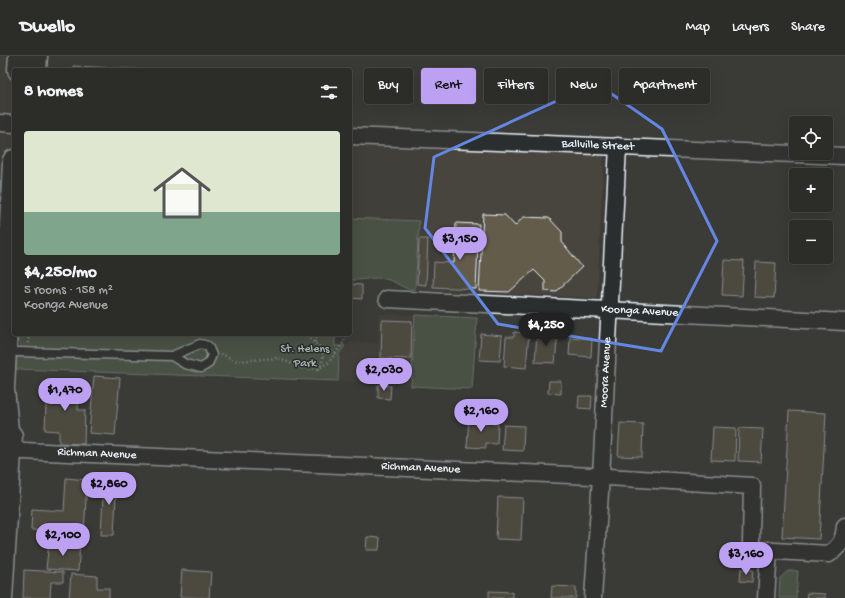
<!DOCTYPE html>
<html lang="en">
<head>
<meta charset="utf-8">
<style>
  :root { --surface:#2c2c29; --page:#383835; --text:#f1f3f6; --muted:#a6a7a8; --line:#484846; --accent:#bca0f2 }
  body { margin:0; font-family:"Gochi Hand",sans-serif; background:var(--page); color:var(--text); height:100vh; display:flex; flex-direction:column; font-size:15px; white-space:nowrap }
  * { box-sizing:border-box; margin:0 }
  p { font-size:13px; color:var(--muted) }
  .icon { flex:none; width:22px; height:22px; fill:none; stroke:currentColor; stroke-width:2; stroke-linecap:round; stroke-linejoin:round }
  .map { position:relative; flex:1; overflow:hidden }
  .sheet { position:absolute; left:12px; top:12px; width:340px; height:268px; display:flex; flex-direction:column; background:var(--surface); border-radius:4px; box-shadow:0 4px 16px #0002,0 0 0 1px var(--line) }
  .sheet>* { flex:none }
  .hud { position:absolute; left:364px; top:12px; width:380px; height:36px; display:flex; gap:8px }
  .tools { position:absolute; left:789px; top:60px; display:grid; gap:8px }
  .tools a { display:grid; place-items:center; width:44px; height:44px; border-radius:4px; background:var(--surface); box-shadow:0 4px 16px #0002,0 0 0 1px var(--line); font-size:20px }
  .price { position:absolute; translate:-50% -34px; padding:0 9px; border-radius:14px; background:var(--accent); color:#111; font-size:13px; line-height:26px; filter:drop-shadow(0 1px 2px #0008) }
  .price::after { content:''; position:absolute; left:50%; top:24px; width:12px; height:9px; margin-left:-6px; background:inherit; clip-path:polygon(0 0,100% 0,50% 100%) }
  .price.current { background:#222; color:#fff }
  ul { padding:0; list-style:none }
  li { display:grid; align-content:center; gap:8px; height:212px; padding:0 12px }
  li span { display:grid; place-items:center; height:124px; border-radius:4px; color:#555 }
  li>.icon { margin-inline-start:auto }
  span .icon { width:72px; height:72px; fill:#fffc; stroke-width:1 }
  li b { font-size:17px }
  h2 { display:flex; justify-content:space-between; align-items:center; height:48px; padding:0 12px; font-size:17px }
  .pill { padding:0 14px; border-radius:4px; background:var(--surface); box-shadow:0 4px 16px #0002,0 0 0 1px var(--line); font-size:14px; line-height:36px }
  .pill.current { background:var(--accent); color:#111 }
  header { display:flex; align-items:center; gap:24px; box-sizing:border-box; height:56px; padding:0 20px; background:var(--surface); border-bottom:1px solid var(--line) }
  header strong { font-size:19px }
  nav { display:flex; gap:22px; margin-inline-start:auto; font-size:14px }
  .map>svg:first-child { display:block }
  .built { fill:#47453d }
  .green { fill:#5b6c55; stroke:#a2aea6 }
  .building { fill:#635b4b; stroke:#e8f1f8 }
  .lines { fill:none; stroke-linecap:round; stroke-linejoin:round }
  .service-casing { stroke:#e8f1f8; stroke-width:11 }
  .minor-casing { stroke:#e8f1f8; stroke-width:19 }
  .secondary-casing { stroke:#e8f1f8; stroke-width:25 }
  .path { stroke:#e8f1f8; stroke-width:2.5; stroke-dasharray:1 3; stroke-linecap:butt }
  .service { stroke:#2a2d2e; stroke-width:8 }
  .minor { stroke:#2a2d2e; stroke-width:16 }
  .secondary { stroke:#2a2d2e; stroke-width:22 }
  .marked { fill:none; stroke:#6487e3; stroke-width:3; stroke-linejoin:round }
  .labels { text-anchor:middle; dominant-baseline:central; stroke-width:3; stroke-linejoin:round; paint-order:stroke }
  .street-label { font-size:12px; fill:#e8f1f8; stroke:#2a2d2e }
  .park-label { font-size:12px; fill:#a9b5af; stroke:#2a2d2e }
</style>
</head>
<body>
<header>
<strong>Dwello</strong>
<nav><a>Map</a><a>Layers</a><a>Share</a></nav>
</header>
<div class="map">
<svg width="845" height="542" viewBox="0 0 845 542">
  <rect width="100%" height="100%" fill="#3b3b37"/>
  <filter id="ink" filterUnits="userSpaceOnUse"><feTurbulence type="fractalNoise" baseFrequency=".025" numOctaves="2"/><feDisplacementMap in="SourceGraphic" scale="8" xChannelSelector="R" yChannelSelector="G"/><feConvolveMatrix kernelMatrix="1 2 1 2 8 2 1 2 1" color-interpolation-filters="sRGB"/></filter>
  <g filter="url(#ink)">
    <!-- built -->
    <path class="built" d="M0,0h20l-6,14v91l-14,125z
      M350,88l254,12 -7,142 -182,-8 4,-69 -69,-3z
      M379,258l36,1 -4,71 -73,-5 1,-27 6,-8 6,-4 27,1z"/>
    <!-- green -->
    <path class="green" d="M350,162l69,3 -4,69c-14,-1 -18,-9 -30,-11 -11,-3 -23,2 -35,1z
      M415,259l62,3 -5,71 -61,-3z
      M18,278h317v12h10l-6,8 -1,27 -322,-12z
      M788,515h10l-2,27h-17l1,-20z"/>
    <!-- building -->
    <path class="building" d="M73,10l60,3 15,1h-75z
      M0,125h1v19h-1z
      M483,158l22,1 10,11 8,-9 26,1 13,14v10l20,25 -26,25 -11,-1v-10l-11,-11 -25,22 -30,-1z
      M456,167l23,1 -3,65 -43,-2 1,-25 20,1z
      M419,183h9l-2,46 -9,-1z
      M724,204l20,1 -2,35 -20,-1z
      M756,206l20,1 -2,35 -20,-1z
      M350,228l12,1v14l-12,-1z
      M382,264l30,1 -1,38 -30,-1z
      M537,275l21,1 -3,31 -20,-1z
      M514,276l15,1 -3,35 -22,-2 2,-29h8z
      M481,278l21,2 -2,25 -21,-1z
      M570,281l22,2 -1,18 -22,-2z
      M94,320l26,2 -5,57 -26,-2z
      M47,324l32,2 -1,28h7l-1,34 -25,-1v-12l-14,-1z
      M549,325h12v13l-13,-1z
      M378,329l13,1 -1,13 -12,-1z
      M579,340h13l-1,13 -13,-1z
      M789,355l37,2 -7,126 -37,-2z
      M469,360l17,1 -1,6 13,1 -1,20 -11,-1v5l-19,-1z
      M620,367l23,1 -1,33 -24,-1z
      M504,369l20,1 -1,25 -21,-1z
      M713,371l23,1 -1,33 -24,-1z
      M739,372l24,1 -2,33 -23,-1z
      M104,421l13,1 -3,57h-13z
      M66,422l21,2 -3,53 -53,-3 1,-21 32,2z
      M498,441l25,1 -2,42 -25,-1z
      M367,481l13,1 -1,12h-13z
      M49,486l31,2 -2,27 -32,-2z
      M741,513l12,1 -1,12 -12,-1z
      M24,514l39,2v10h-12l-1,16h-27z
      M182,514l29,2 -2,26 -29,-1z
      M71,518l26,2v12h12v10h-40z
      M552,530l24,1v11h-25z
      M489,535l23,1v6h-23z
      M807,537l18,1v4h-19z"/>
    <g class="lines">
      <defs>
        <path id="service" d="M17,296l155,4 28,-12 8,2 4,9 -4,9 -7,4 -16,-4 -13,-8"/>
        <g id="minor">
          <path d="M0,67l14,1"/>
          <path id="s1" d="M350,80l495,20"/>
          <path id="s2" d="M387,243l458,23"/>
          <path id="s3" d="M0,394l592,26 160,10 -1,58 5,6 73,4c11,-8 15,-14 16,-28"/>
          <path id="s4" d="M593,542l8,-121 17,-331"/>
          <path d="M766,542l3,-48"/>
        </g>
        <path id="secondary" d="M19,14l1,-14
          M35,14l1,-14
          M9,394l-6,-61 11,-228
          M1,542l10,-162"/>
      </defs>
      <!-- service casing -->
      <use href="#service" class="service-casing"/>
      <!-- minor casing -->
      <use href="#minor" class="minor-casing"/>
      <!-- secondary casing -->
      <use href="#secondary" class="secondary-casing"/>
      <!-- path -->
      <path class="path" d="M296,278l13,2 5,7
        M319,278l-5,9c12,5 10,16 5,26
        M28,287l1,-9
        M221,298l16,7 41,-3 24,10 16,1 11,-7 15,-20 1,-8"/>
      <!-- service -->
      <use href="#service" class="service"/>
      <!-- minor -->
      <use href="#minor" class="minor"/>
      <!-- secondary -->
      <use href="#secondary" class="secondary"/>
    </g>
  </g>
  <!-- marked area -->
  <path d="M0 0H845V542H0ZM596,27l66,46 55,112 -56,110 -163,-27 -73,-96 9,-71z" fill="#3b3b37" fill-opacity=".55" fill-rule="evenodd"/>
  <path class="marked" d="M596,27l66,46 55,112 -56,110 -163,-27 -73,-96 9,-71z"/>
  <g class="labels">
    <!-- street labels -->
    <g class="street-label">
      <text stroke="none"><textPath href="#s1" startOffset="248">Ballville Street</textPath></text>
      <text stroke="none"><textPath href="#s2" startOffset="253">Koonga Avenue</textPath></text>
      <text stroke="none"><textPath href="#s4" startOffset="226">Moora Avenue</textPath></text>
      <text stroke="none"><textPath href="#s3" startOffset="97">Richman Avenue</textPath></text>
      <text stroke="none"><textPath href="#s3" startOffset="421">Richman Avenue</textPath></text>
    </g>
    <!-- park labels -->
    <g class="park-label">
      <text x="305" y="294">St. Helens<tspan x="305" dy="14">Park</tspan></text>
    </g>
  </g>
</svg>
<div class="tools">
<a><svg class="icon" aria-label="locate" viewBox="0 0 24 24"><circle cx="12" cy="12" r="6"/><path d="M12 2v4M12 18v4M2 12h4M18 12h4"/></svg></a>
<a>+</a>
<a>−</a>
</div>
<b class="price" style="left:460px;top:205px">$3,150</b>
<b class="price current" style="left:546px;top:291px">$4,250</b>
<b class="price" style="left:384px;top:336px">$2,030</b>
<b class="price" style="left:65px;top:356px">$1,470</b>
<b class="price" style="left:481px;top:377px">$2,160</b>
<b class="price" style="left:109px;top:450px">$2,860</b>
<b class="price" style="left:63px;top:501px">$2,100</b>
<b class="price" style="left:746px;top:520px">$3,160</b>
<div class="hud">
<a class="pill">Buy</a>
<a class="pill current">Rent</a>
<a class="pill">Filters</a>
<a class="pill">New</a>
<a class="pill">Apartment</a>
</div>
<section class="sheet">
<h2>8 homes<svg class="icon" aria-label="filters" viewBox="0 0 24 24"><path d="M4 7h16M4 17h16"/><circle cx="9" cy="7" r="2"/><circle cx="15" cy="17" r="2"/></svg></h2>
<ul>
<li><span style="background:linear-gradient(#dfe7d0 65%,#7fa58c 0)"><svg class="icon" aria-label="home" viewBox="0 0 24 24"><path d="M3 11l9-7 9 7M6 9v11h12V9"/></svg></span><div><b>$4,250/mo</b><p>5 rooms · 158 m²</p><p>Koonga Avenue</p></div></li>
</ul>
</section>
</div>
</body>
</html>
